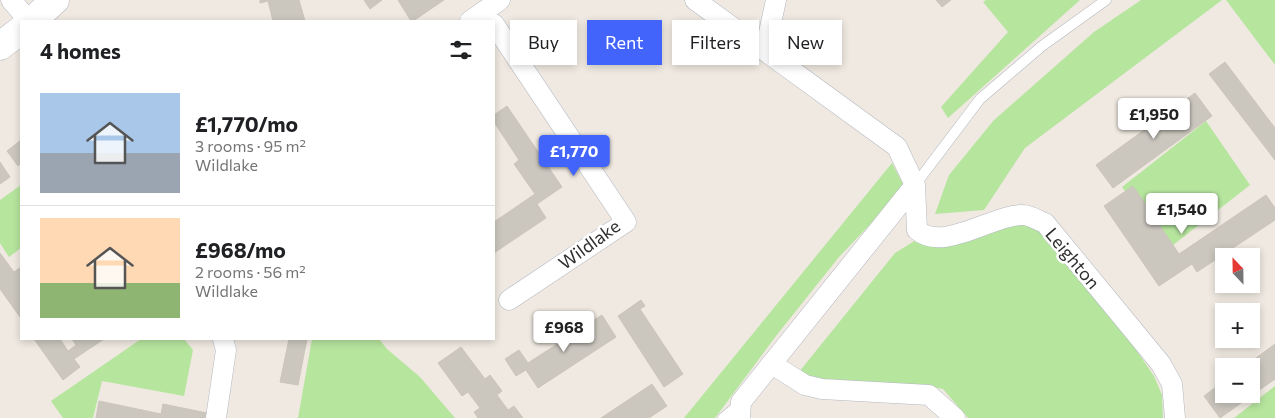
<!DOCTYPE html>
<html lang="en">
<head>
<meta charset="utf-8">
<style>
  :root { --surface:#fff; --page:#f2f2f2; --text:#202124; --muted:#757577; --line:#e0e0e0; --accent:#4264fb }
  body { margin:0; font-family:Commissioner,sans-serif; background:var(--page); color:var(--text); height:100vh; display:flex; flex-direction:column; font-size:19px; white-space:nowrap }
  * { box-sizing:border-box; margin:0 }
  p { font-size:16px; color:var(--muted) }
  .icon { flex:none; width:28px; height:28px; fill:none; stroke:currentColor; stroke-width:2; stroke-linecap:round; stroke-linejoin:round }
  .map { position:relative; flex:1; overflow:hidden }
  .sheet { position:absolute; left:20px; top:20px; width:475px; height:320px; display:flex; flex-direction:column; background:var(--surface); border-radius:0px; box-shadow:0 2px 8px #0003 }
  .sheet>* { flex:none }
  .top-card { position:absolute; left:510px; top:20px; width:475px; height:45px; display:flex; gap:10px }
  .needle { width:32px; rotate:338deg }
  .buttons { position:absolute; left:1215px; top:248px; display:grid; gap:10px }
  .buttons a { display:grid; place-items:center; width:45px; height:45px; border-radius:0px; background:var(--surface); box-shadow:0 2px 8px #0003; font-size:25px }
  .price { position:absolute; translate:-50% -42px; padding:0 11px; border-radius:5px; background:#fff; color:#222; font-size:16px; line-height:32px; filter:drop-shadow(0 1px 2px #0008) }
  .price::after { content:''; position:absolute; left:50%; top:30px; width:15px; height:11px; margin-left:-8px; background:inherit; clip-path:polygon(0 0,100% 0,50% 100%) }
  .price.on { background:var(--accent); color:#fff }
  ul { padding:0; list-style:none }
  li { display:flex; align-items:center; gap:15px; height:125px; padding:0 20px }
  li+li { border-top:1px solid var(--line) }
  li span { display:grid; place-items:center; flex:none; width:140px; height:100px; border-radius:0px; color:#555 }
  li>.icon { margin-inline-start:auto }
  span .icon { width:60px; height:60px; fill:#fffc; stroke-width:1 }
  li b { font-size:21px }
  h2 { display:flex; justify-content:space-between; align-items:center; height:60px; padding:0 20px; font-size:21px }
  .pill { padding:0 18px; border-radius:0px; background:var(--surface); box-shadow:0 2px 8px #0003; font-size:18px; line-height:45px }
  .pill.on { background:var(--accent); color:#fff }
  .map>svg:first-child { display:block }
  .green { fill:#b6e59e }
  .building { fill:#cbc7bf; stroke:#cbc5ba }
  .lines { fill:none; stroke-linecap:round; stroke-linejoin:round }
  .lane-casing { stroke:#b4b7c1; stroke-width:11 }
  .street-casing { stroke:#b4b7c1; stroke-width:21 }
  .secondary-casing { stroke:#b4b7c1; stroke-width:29 }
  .lane { stroke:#fff; stroke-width:10 }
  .street { stroke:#fff; stroke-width:20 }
  .secondary { stroke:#fff; stroke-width:28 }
  .labels { text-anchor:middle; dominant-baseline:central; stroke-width:5; stroke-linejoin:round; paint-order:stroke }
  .street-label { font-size:18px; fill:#2e2e2e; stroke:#fff }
</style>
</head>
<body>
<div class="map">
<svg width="1275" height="418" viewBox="0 0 1275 418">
  <rect width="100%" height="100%" fill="#efe9e1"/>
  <!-- green -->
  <path class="green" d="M986,0h94l-132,118 -7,-11 67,-75 -25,-30z
    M1141,0h81l-197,148 -41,62 -49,4 14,-39 45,-55 100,-88z
    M1226,0h49v65z
    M1206,121l44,64 -82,64 -46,-62z
    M892,163l13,25 -66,69 -63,79 -61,82h-31z
    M21,185v63l-12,9 -9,-14v-43z
    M1030,223l16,8 60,75 48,70 8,19 1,23h-195l-25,-29 -17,-3 -122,-8 -5,-6 96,-119 21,-13 96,-16z
    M141,339h43l9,11 -9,46 -82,-15 -9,37h-30l-12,-17z
    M312,339h67l8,10 33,28 35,41h-157z
    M1275,386v32h-41z"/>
  <!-- building -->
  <path class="building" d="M260,0h39l6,21h-32l-5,-20 -8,2z
    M364,0h18l-12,9z
    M398,0h46l-31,21h-2z
    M936,0h15l-9,7z
    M1225,62l50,66v32l-66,-86z
    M1195,93l17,23 -99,72 -17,-23z
    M507,106l55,81 -25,17 9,14 -52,35v-31l41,-28 -21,-30 5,-4 -25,-38v-7z
    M21,140v23l-3,3 -11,-15z
    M0,162l10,15 -10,7z
    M1133,186l46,68 87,-59 9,13v12l-78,52 -5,-8 -33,22 -55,-80z
    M0,253l14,19 7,-5 -1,50 -20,-28z
    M641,300l4,6 -5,3 43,65 -19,13 -46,-71z
    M602,315l14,22 -78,51 -12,-18 -10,6 -11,-17 14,-9 9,13z
    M34,339h26l8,12 8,-6 -4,-6h32l-30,20 6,8 -17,13z
    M289,339h18l-9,46 -18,-3z
    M1275,344v35l-55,39 -16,-22 20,-15v13h27v-28h-6z
    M461,347l24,32 5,-4 12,16 -5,4 11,15 6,-4 9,12h-45l-4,-6 6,-4 -12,-16 -6,4 -24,-33z
    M652,384l15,22 -18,12h-48z
    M99,401l62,13 2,-10 44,9 -1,5h-110z"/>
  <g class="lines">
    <defs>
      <path id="lane" d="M915,185l65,-86 62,-53 64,-46
        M723,418l18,-15"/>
      <path id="street" d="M11,0l18,21
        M695,0l202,147 18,38 2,45c26,23 77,-16 106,-15 7,0 16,6 22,8l116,141 11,20 3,34
        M470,21l30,-21
        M494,24l132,198 -117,78
        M765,51l11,-51
        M772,364l33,21 17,4 107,6 26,23
        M216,418l10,-68 -3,-11
        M740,418l1,-16 174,-217"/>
      <path id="secondary" d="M32,21l23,-21
        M0,46l21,-16"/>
    </defs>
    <!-- lane casing -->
    <use href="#lane" class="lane-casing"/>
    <!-- street casing -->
    <use href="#street" class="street-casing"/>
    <!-- secondary casing -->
    <use href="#secondary" class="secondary-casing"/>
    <!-- lane -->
    <use href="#lane" class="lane"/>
    <!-- street -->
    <use href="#street" class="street"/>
    <!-- secondary -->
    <use href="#secondary" class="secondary"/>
  </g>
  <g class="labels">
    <!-- street labels -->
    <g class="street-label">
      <text transform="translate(589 244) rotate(-36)">Wildlake</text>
      <text transform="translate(1073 258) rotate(50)">Leighton</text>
    </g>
  </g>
</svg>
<div class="buttons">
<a><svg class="needle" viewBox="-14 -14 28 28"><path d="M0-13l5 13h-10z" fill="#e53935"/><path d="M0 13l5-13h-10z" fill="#757577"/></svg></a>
<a>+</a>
<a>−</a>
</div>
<b class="price" style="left:1154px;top:140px">£1,950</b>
<b class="price on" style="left:574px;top:177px">£1,770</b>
<b class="price" style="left:1182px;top:235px">£1,540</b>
<b class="price" style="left:564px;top:353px">£968</b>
<div class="top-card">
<a class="pill">Buy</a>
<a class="pill on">Rent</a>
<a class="pill">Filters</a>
<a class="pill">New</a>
</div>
<section class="sheet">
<h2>4 homes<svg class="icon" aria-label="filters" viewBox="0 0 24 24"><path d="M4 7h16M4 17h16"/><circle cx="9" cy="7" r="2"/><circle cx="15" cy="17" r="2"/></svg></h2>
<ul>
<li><span style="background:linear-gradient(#a9c7e8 60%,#9aa5b1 0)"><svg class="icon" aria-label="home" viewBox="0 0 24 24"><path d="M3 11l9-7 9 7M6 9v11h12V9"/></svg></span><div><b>£1,770/mo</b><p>3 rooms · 95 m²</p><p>Wildlake</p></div></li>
<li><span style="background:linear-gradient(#ffd9b3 65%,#8fb573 0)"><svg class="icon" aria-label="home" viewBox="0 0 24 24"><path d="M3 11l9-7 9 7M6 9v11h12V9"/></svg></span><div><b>£968/mo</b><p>2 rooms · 56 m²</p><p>Wildlake</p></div></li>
</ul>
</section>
</div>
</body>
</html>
